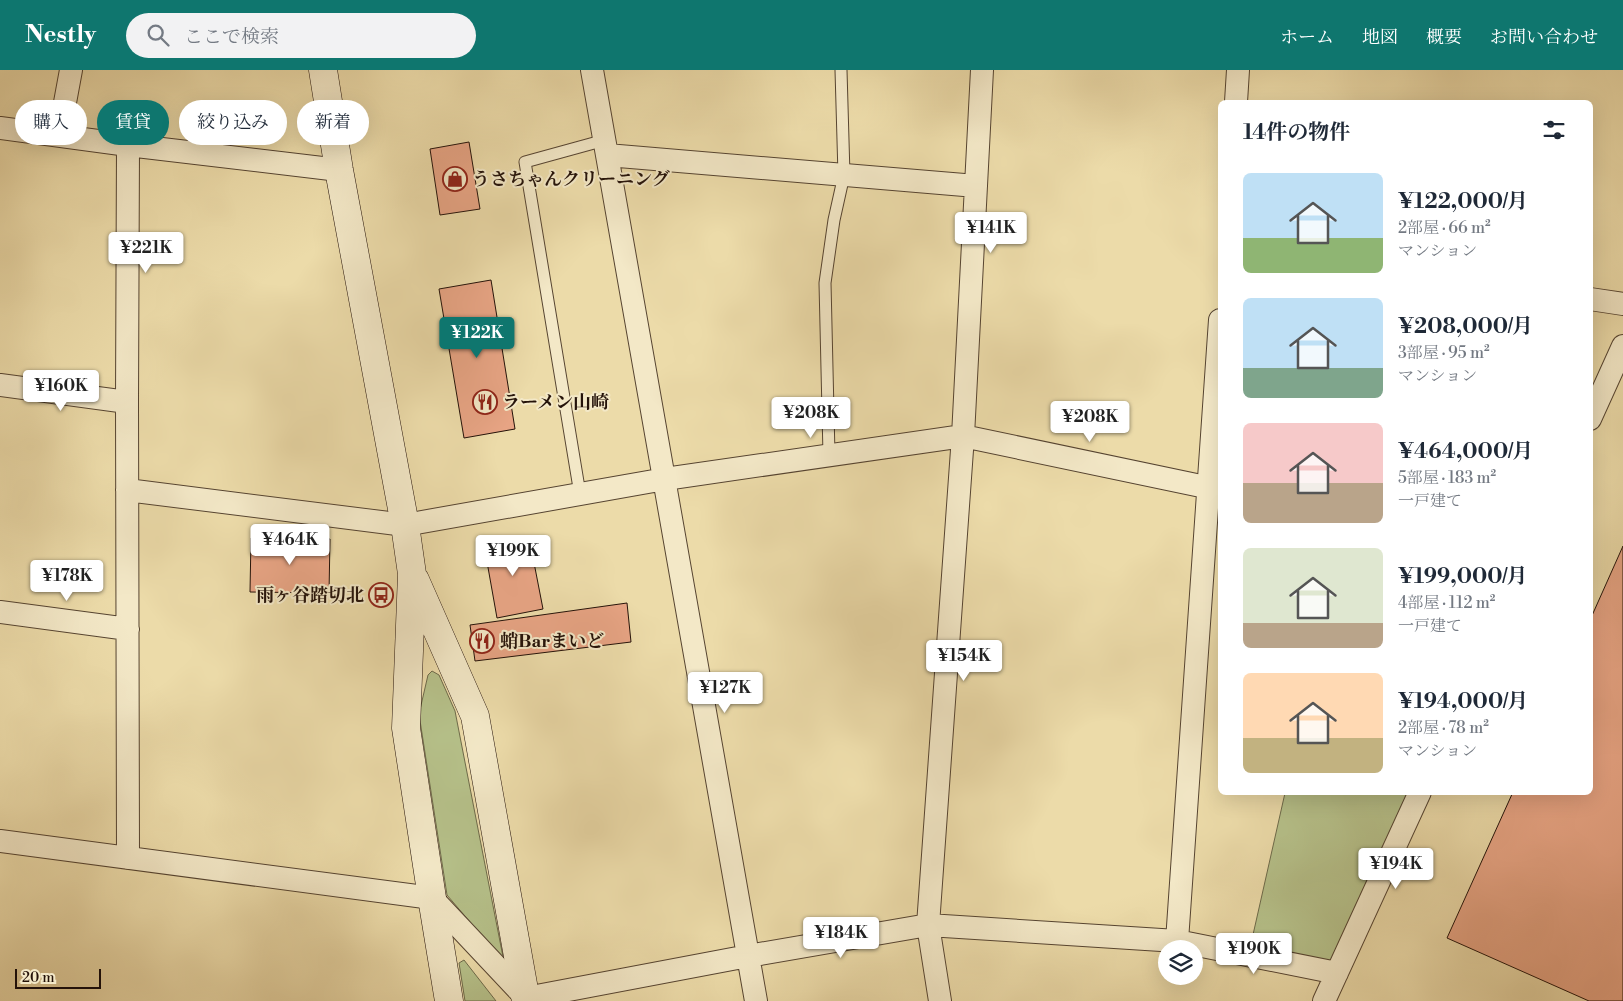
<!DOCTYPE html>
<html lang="ja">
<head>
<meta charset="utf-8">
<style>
  :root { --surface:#fff; --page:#f2f2f3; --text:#1f2937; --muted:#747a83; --accent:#0f766e }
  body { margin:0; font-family:"Libre Bodoni","Noto Serif JP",serif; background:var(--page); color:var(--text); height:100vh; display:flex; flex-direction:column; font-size:19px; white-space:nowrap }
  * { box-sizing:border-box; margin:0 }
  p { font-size:16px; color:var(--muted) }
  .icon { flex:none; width:28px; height:28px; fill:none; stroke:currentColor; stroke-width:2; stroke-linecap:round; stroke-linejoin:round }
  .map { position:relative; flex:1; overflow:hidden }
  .details { position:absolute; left:1218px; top:30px; width:375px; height:695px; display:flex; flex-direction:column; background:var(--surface); border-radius:8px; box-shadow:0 5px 20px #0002 }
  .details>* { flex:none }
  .guide { position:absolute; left:15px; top:30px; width:475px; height:45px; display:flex; gap:10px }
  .buttons { position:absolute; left:1158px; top:870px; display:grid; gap:10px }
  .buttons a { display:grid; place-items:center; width:45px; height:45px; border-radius:50%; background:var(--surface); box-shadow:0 5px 20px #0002; font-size:25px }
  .scale { position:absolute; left:15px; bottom:12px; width:86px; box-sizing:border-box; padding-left:5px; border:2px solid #241209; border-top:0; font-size:14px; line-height:18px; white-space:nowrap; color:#241209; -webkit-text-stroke:4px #f3e8c7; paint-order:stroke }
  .price { position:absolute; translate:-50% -42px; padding:0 11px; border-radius:5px; background:#fff; color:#222; font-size:16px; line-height:32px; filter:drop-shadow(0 1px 2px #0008) }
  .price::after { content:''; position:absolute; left:50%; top:30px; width:15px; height:11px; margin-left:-8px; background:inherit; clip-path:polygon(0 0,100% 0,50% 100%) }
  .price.active { background:var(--accent); color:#fff }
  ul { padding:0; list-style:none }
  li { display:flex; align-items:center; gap:15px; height:125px; padding:0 25px }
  li span { display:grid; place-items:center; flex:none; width:140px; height:100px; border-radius:8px; color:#555 }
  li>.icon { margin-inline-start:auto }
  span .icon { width:60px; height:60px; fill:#fffc; stroke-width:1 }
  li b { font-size:21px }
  h2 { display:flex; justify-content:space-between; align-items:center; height:60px; padding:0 25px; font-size:21px }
  .chip { padding:0 18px; border-radius:22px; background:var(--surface); box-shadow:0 5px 20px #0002; font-size:18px; line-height:45px }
  .chip.active { background:var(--accent); color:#fff }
  header { display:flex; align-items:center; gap:30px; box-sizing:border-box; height:70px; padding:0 25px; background:var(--accent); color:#fff }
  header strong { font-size:24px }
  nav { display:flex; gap:28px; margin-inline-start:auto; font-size:18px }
  .search { width:350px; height:45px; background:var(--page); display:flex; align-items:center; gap:12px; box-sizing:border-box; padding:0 18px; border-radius:28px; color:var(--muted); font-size:19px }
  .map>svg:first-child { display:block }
  .green { fill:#b6c18a; stroke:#6d6a4a }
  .building { fill:#e7a484; stroke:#241209 }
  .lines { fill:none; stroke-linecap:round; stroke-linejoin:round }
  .lane-casing { stroke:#564431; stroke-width:13 }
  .street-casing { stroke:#564431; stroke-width:24 }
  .secondary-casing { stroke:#241209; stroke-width:29 }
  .lane { stroke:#f3e8c7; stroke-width:11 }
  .street { stroke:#f3e8c7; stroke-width:22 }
  .secondary { stroke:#f3e8c7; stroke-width:28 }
  .labels { text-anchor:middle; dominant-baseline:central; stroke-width:4; stroke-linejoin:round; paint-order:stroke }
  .poi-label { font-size:18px; font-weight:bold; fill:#241209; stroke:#f3e8c7; text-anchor:start }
</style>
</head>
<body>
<header>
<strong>Nestly</strong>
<div class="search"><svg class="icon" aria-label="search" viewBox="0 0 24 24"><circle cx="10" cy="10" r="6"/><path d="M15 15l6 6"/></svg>ここで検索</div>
<nav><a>ホーム</a><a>地図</a><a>概要</a><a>お問い合わせ</a></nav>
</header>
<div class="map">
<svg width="1623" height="931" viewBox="0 0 1623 931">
  <rect width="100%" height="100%" fill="#ecdba9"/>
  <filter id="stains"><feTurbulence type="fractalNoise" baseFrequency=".004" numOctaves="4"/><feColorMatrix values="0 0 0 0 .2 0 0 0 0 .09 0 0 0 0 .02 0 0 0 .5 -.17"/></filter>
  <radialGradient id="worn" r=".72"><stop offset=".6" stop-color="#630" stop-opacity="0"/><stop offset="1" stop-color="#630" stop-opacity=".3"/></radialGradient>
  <!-- green -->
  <path class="green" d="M432,601l7,4 16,36 49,251 -57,-67 -28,-181 9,-39z
    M1285,723h126l-78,174 -83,-19z
    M464,890l32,41h-31l-6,-38z"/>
  <!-- building -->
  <path class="building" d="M469,72l11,67 -40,6 -10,-66z
    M491,210l24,149 -51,9 -25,-149z
    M529,467l14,72 -46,9 -13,-73z
    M251,468l79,1 -1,54 -79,-1z
    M1623,476v455h-34l-142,-63 66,-146h77v-172z
    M627,533l4,39 -156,19 -5,-36z"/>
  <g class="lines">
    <defs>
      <path id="lane" d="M829,385l-4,-172 9,-63 10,-45 -3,-105
        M580,424l-55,-332 80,-22"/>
      <path id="street" d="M592,0l164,931
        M1236,32l2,-32
        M0,58l128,17 211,25
        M59,65l12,-65
        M607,85l369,31
        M1590,229l33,5
        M0,315l127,17
        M1590,349l33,-73
        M127,420l278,35 260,-46 298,-43 257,54
        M0,542l128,17
        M0,771l432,57 94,100 222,-42 180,-31 249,16 160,32
        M128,788l-1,-456 1,-257
        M1177,871l43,-621
        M940,931l-12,-76 35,-489 19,-366
        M1324,931l96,-209"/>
      <path id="secondary" d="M323,0l16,100 66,355 7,49 -6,154 26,170 17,103
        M415,510l60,136 51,285"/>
    </defs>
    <!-- lane casing -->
    <use href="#lane" class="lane-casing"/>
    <!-- street casing -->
    <use href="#street" class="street-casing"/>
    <!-- secondary casing -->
    <use href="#secondary" class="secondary-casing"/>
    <!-- lane -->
    <use href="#lane" class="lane"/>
    <!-- street -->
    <use href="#street" class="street"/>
    <!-- secondary -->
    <use href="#secondary" class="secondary"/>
  </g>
  <!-- icons -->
  <defs>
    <symbol id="shop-ring" viewBox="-11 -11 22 22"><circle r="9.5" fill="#f3e8c7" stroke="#8f2418" stroke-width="1.5"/><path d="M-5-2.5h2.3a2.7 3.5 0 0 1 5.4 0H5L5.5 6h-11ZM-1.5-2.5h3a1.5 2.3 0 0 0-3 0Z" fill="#8f2418"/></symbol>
    <symbol id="restaurant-ring" viewBox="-11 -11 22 22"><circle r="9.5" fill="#f3e8c7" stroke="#8f2418" stroke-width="1.5"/><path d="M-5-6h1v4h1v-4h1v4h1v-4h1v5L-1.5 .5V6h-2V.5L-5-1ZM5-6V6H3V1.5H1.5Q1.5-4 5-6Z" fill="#8f2418"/></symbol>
    <symbol id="bus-ring" viewBox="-11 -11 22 22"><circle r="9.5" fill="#f3e8c7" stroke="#8f2418" stroke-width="1.5"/><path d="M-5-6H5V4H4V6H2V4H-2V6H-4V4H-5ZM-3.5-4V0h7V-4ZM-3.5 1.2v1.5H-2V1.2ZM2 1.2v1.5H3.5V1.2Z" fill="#8f2418"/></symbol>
  </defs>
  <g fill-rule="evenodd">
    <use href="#shop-ring" x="441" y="95" width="28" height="28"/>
    <use href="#restaurant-ring" x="471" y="318" width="28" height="28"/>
    <use href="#bus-ring" x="367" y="511" width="28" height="28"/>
    <use href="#restaurant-ring" x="468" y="557" width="28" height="28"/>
  </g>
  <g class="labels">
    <!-- poi labels -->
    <g class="poi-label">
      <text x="472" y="109">うさちゃんクリーニング</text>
      <text x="502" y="332">ラーメン山崎</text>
      <text x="364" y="525" text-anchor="end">雨ヶ谷踏切北</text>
      <text x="500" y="571">蛸Barまいど</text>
    </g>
  </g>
  <rect width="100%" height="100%" filter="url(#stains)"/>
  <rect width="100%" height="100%" fill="url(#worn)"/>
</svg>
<div class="buttons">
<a><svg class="icon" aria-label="layers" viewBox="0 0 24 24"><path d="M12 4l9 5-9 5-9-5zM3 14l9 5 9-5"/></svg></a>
</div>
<div class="scale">20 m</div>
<b class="price" style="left:991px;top:184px">¥141K</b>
<b class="price" style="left:146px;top:204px">¥221K</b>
<b class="price active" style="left:477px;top:289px">¥122K</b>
<b class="price" style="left:61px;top:342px">¥160K</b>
<b class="price" style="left:811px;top:369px">¥208K</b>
<b class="price" style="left:1090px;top:373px">¥208K</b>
<b class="price" style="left:290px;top:496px">¥464K</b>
<b class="price" style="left:513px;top:507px">¥199K</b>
<b class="price" style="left:67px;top:532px">¥178K</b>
<b class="price" style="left:964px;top:612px">¥154K</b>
<b class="price" style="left:725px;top:644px">¥127K</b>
<b class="price" style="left:1396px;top:820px">¥194K</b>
<b class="price" style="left:841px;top:889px">¥184K</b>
<b class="price" style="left:1254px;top:905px">¥190K</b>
<div class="guide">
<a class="chip">購入</a>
<a class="chip active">賃貸</a>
<a class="chip">絞り込み</a>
<a class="chip">新着</a>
</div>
<section class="details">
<h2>14件の物件<svg class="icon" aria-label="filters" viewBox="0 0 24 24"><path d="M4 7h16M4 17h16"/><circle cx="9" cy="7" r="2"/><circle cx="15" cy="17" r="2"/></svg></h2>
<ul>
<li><span style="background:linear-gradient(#bfe0f5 65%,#8fb573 0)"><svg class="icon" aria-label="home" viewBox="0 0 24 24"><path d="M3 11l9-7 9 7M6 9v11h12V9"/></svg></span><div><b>¥122,000/月</b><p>2部屋 · 66 m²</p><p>マンション</p></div></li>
<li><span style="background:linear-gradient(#bfe0f5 70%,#7fa58c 0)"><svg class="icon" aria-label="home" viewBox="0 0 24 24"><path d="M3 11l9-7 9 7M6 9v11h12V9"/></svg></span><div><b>¥208,000/月</b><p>3部屋 · 95 m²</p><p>マンション</p></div></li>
<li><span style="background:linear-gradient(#f6c9c9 60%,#b9a48a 0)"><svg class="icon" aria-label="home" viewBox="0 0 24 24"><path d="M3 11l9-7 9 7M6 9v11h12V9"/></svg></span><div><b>¥464,000/月</b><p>5部屋 · 183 m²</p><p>一戸建て</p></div></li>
<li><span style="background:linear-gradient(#dfe7d0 75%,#b9a48a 0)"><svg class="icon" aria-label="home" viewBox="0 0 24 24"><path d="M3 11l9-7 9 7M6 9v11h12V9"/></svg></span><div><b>¥199,000/月</b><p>4部屋 · 112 m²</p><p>一戸建て</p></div></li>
<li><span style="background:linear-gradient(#ffd9b3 65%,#c2b280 0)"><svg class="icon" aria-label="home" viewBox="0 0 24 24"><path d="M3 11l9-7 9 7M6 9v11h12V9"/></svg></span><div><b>¥194,000/月</b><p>2部屋 · 78 m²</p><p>マンション</p></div></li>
</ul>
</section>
</div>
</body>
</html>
